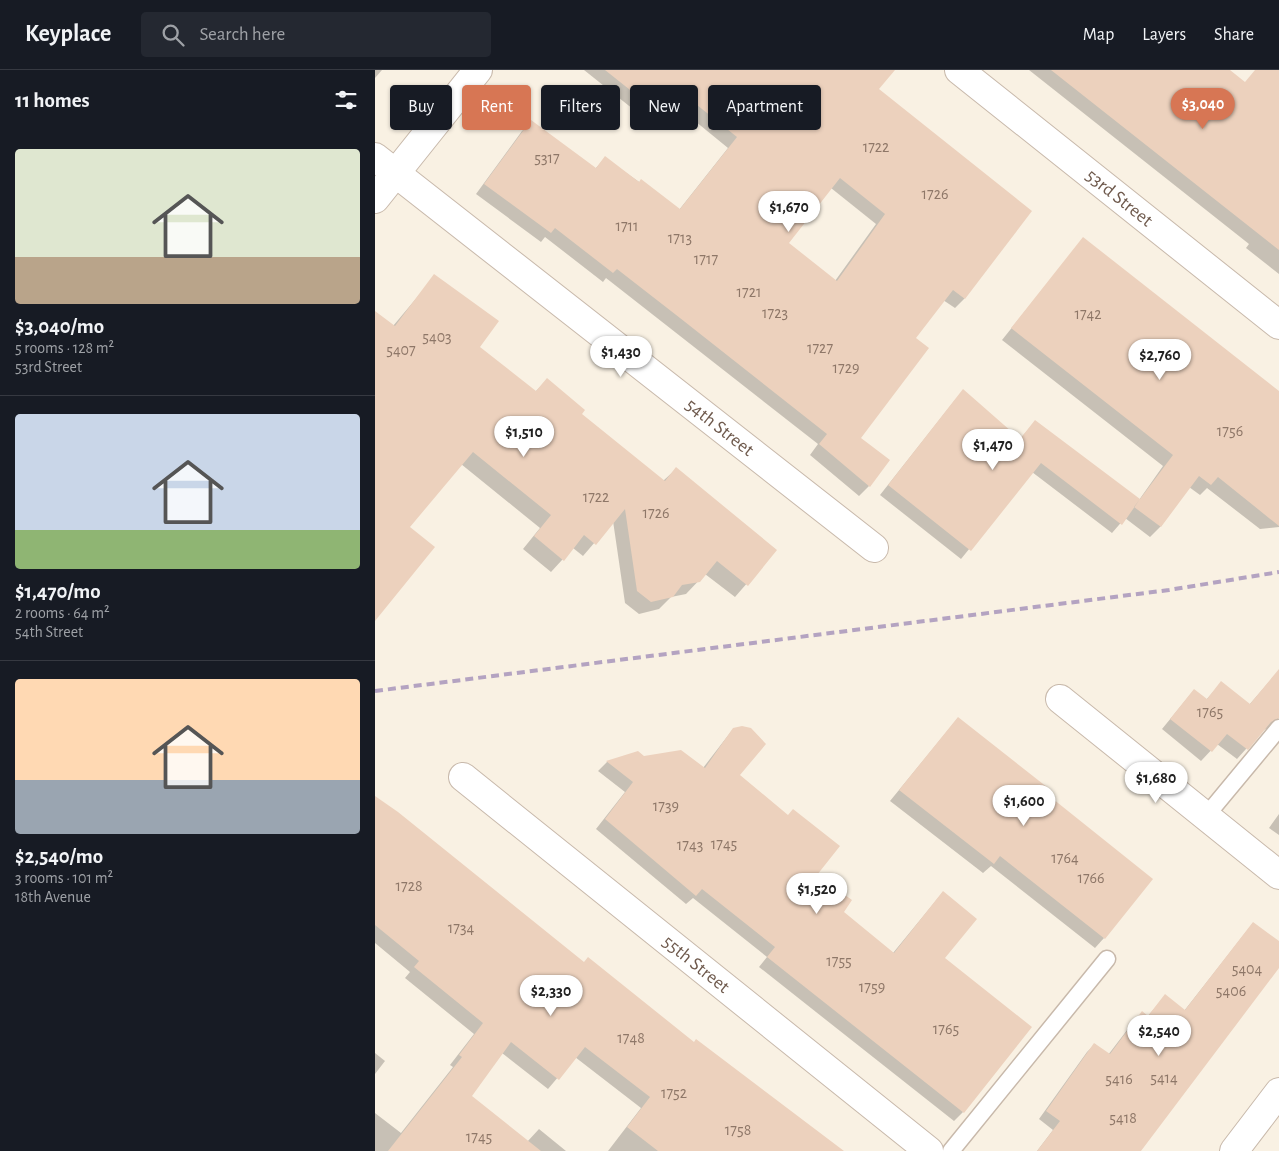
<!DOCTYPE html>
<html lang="en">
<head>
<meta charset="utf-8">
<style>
  :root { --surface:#171b24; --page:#242831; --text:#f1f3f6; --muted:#9ea1a6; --line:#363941; --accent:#d77654 }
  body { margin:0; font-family:"Alegreya Sans",sans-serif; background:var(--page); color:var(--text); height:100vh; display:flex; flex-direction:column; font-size:19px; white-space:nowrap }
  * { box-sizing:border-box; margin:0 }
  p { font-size:16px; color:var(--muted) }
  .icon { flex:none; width:28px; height:28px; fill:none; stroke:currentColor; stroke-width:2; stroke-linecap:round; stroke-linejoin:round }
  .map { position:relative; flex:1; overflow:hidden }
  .side { display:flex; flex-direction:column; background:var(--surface); width:375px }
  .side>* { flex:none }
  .banner { position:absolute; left:15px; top:15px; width:475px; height:45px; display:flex; gap:10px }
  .price { position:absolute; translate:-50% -42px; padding:0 11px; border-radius:18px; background:#fff; color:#222; font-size:16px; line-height:32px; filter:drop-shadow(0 1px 2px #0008) }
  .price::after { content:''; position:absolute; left:50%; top:30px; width:15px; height:11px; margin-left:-8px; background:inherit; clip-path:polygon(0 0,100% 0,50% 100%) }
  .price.selected { background:var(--accent); color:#fff }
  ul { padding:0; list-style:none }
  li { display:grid; align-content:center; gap:10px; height:265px; padding:0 15px }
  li+li { border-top:1px solid var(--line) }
  li span { display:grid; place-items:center; height:155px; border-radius:5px; color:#555 }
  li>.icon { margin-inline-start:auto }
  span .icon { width:90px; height:90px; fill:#fffc; stroke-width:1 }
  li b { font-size:21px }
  h2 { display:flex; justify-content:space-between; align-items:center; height:60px; padding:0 15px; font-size:21px }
  .pill { padding:0 18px; border-radius:5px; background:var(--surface); box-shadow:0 1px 4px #0004; font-size:18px; line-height:45px }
  .pill.selected { background:var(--accent); color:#fff }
  header { display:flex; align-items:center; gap:30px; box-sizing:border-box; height:70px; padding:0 25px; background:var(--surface); border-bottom:1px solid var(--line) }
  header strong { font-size:24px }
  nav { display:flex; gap:28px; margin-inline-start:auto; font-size:18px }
  .search { width:350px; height:45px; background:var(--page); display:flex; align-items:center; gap:12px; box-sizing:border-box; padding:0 18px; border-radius:5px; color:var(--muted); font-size:19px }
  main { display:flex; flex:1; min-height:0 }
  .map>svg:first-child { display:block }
  .shadow { fill:#0003; fill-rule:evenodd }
  .building { fill:#ecd1bd; fill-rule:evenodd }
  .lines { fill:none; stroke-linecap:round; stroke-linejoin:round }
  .service-casing { stroke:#c8b9ab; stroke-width:19 }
  .minor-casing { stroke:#c8b9ab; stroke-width:30 }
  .tertiary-casing { stroke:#c8b9ab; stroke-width:30 }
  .service { stroke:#fff; stroke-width:16 }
  .minor { stroke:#fff; stroke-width:28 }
  .tertiary { stroke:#fff; stroke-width:28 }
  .rail { stroke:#b4a3c1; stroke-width:4; stroke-dasharray:8 5; stroke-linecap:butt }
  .labels { text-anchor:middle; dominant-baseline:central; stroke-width:4.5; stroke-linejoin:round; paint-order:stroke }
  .number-label { font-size:16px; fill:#8e7768 }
  .street-label { font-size:19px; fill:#6e594c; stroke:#fdf5e8 }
</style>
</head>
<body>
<header>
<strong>Keyplace</strong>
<div class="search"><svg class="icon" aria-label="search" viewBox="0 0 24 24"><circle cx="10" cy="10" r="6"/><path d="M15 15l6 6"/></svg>Search here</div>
<nav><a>Map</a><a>Layers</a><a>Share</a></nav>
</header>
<main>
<section class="side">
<h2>11 homes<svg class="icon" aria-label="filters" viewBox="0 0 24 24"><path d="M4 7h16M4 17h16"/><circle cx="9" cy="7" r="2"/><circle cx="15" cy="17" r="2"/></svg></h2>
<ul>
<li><span style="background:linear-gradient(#dfe7d0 70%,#b9a48a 0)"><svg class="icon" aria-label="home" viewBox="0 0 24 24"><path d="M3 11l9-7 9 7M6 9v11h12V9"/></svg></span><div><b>$3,040/mo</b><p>5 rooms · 128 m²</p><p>53rd Street</p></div></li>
<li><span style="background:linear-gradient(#c9d6e8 75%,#8fb573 0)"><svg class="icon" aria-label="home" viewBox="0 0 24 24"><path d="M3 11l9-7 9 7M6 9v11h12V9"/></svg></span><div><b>$1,470/mo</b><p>2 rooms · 64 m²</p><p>54th Street</p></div></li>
<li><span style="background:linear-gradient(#ffd9b3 65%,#9aa5b1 0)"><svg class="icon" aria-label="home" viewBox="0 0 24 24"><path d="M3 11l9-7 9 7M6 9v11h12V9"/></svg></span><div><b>$2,540/mo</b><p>3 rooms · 101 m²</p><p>18th Avenue</p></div></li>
</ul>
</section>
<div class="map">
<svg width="904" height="1081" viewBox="0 0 904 1081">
  <rect width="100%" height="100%" fill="#f9f1e3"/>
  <!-- shadow -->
  <path class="shadow" d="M0,0h7l-7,8z
    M209,0h292l1,19 153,122 -66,88 -9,9 -12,-8 -29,38 -55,100 10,48 -10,10 -49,-41 8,-11 -212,-166 -3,4 -58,-45 -4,5 -65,-48 46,-63 10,-9 63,47 10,-11 74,52 49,-62 -60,-49 -20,22zM456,118l45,36 -41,57 -48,-38z
    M654,0h192l58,46v158l-33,-26 3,-4z
    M708,169l196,154v134l-19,2 -53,-41 -7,7 -11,-8 -28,39 -11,11 -25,-19 -13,15 -80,-61 -71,87 -81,-64 75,-95 64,40 16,-18 104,78 24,-34 -161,-126z
    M60,206l43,72 57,44 12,-12 33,34 83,67 13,-12 100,81 -41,47 -30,-23 -19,20 -15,3 -12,12 -20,5 -14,-11 -12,-82 -30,35 -10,-8 -22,24 -28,-23 17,-21 -79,-64 -52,63 -34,92v-297l18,4z
    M900,605l4,3v39l-10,11 -6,2 -26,29 -20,-15 -16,17 -39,-32 32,-39 12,10 15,-17 28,22z
    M583,648l89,77 57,143 -9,10 -104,-82 -8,7 -93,-72z
    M358,659l5,46 104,137 51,41 50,-61v66l20,154 -9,9 -195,-154 8,-10 -74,-59 -7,6 -90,-75 29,-37 -27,-21 9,-9 31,-10 6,5 59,11z
    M0,727l210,167 256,187h-233l33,-43 -66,-51 -27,32 -46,-36 -32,43 57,46 12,-13 27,22h-191v-38l26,20 52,-66 -3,-2 24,-31 -69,-56 5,-6 -35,-29z
    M904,744v21l-10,-7z
    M878,853l26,20v23l-140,185h-102l16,-21 -14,-11 48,-67 8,-8 13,11 26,-34 8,-8 5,4 18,-21 19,15z
    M0,983l10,8 -10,13z"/>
  <!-- building -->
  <path class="building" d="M230,0h290l-16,19 153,122 -67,88 -12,-9 -37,48 13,10 -68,90 29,22 -20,27 -51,-43 8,-10 -147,-116 -63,-49 -4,4 -58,-45 -4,5 -67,-49 47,-64 65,48 9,-12 34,26 2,-3 39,30 57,-72 -60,-48 -18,24zM465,108l45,36 -48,67 -48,-38z
    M676,0h179l15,12 10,-12h24v180z
    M708,167l196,154v135l-61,-49 -7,8 -12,-9 -38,51 -27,-20 39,-52 -162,-127z
    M59,204l65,47 -19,26 56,44 11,-13 38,32 -3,4 83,67 11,-14 101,83 -29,36 -31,-25 -17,21 -18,3 -9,12 -22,5 -14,-11 -12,-82 -29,36 -12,-10 -20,26 -30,-25 17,-21 -78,-63 -63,75 25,20 -60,74v-310l20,15z
    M588,319l57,50 15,-19 105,79 -18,26 -81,-62 -70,88 -83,-66z
    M904,599v49l-8,4 -23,28 -21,-16 -15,18 -42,-33 24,-30 13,10 14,-18 29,23z
    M583,647l94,74 -4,4 105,84 -48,60 -105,-83 -6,8 -95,-74z
    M367,656l9,2 15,16 -26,31 48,40 5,-6 47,37 -23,29 35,25 -8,12 50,41 49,-62 34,28 -32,39 87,69 -68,86 -197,-156 8,-10 -73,-58 -6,7 -91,-77 28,-37 -27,-21 32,-10 6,5 37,-6 24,18 28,-40z
    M0,726l23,16 186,150 4,-5 106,85 2,-3 148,112h-186l-31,-24 23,-30 -65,-50 -26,33 -48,-38 -39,54 69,55h-153l74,-94 -3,-2 24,-32 -69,-56 5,-6 -44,-36z
    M878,852l26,19v27l-138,183h-104l23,-30 -14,-10 48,-68 16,11 32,-43 6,5 17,-22 20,16z"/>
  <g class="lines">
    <defs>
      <path id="service" d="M831,746l73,-88
        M576,1081l156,-192"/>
      <g id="minor">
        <path id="s1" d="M584,0l320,255"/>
        <path id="s2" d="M0,87l499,391"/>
        <path d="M0,129l103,-129"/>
        <path d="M685,629l219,176"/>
        <path id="s3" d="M88,707l466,374"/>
      </g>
      <path id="tertiary" d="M859,1081l45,-59"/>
    </defs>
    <!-- service casing -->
    <use href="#service" class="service-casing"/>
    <!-- minor casing -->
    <use href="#minor" class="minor-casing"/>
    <!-- tertiary casing -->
    <use href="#tertiary" class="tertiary-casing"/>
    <!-- service -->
    <use href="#service" class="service"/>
    <!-- minor -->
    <use href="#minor" class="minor"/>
    <!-- tertiary -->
    <use href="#tertiary" class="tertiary"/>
    <!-- rail -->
    <path class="rail" d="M0,621l794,-101 110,-18"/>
  </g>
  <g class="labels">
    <!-- number labels -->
    <g class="number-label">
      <text x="501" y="77">1722</text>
      <text x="172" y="88">5317</text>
      <text x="560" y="124">1726</text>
      <text x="252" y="156">1711</text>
      <text x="305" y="168">1713</text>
      <text x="331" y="189">1717</text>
      <text x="374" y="222">1721</text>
      <text x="400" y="243">1723</text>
      <text x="713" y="244">1742</text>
      <text x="62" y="267">5403</text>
      <text x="445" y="278">1727</text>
      <text x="26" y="280">5407</text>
      <text x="471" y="298">1729</text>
      <text x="855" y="361">1756</text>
      <text x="221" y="427">1722</text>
      <text x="281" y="443">1726</text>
      <text x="835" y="642">1765</text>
      <text x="291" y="736">1739</text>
      <text x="349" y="774">1745</text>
      <text x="315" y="775">1743</text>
      <text x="690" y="788">1764</text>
      <text x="716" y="808">1766</text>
      <text x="34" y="816">1728</text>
      <text x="86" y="858">1734</text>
      <text x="464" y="891">1755</text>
      <text x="872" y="899">5404</text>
      <text x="497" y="917">1759</text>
      <text x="856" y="921">5406</text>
      <text x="571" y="959">1765</text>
      <text x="256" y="968">1748</text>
      <text x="789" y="1008">5414</text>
      <text x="744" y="1009">5416</text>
      <text x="299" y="1023">1752</text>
      <text x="748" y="1048">5418</text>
      <text x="363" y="1060">1758</text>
      <text x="104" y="1067">1745</text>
    </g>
    <!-- street labels -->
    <g class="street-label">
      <text stroke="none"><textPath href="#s1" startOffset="205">53rd Street</textPath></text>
      <text stroke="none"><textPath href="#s2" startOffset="438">54th Street</textPath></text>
      <text stroke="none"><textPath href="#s3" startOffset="299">55th Street</textPath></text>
    </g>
  </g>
</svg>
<b class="price selected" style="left:828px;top:60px">$3,040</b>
<b class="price" style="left:414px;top:163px">$1,670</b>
<b class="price" style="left:246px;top:308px">$1,430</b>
<b class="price" style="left:785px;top:311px">$2,760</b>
<b class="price" style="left:149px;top:388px">$1,510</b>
<b class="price" style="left:618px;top:401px">$1,470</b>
<b class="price" style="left:781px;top:734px">$1,680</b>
<b class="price" style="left:649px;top:757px">$1,600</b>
<b class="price" style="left:442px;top:845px">$1,520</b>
<b class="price" style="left:176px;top:947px">$2,330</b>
<b class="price" style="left:784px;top:987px">$2,540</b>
<div class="banner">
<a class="pill">Buy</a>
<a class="pill selected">Rent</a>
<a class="pill">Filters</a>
<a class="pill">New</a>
<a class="pill">Apartment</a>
</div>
</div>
</main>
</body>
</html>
